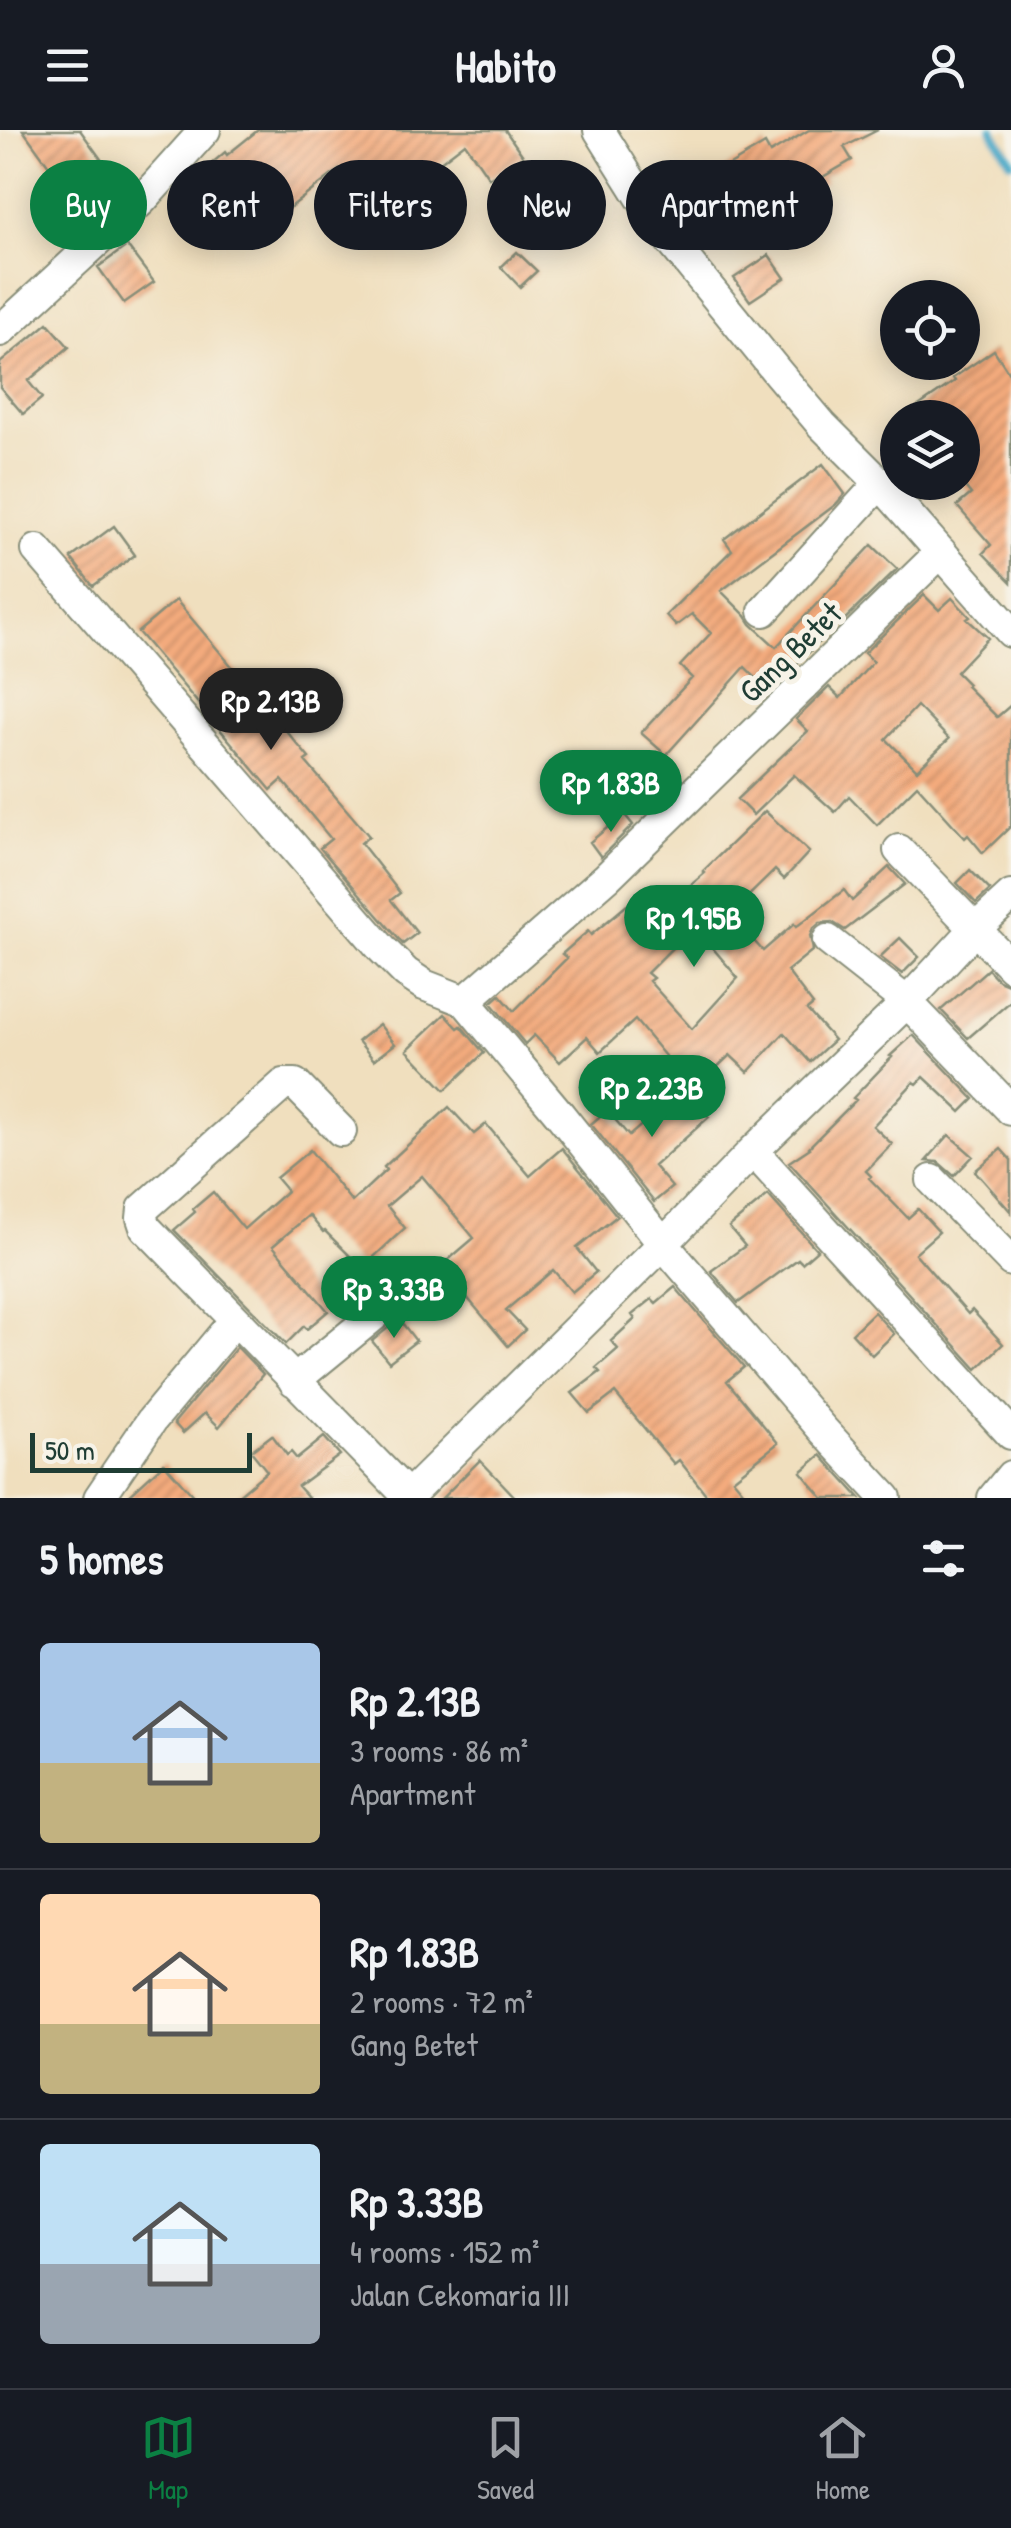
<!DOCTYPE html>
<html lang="en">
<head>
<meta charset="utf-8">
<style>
  :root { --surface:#171b24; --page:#242831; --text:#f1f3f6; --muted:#9ea1a6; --line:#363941; --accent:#0b8043 }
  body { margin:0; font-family:"Patrick Hand",sans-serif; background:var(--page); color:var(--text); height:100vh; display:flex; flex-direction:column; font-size:38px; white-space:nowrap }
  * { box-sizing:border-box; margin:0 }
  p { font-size:32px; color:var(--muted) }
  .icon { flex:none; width:55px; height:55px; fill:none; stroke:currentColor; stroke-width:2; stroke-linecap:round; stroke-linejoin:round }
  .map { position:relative; height:1368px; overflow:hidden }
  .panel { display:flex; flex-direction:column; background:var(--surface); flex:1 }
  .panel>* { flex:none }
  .guide { position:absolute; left:30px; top:30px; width:952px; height:90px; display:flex; gap:20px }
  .tools { position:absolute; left:880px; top:150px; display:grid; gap:20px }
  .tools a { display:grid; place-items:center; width:100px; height:100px; border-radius:50%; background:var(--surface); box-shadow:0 5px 25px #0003; font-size:50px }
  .scale { position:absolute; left:30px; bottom:25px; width:222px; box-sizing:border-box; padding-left:10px; border:5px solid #1f3d34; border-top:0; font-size:28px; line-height:35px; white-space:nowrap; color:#1f3d34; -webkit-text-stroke:8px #f7f3e8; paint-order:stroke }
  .price { position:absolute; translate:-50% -85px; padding:0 22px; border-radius:35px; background:var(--accent); color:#fff; font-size:32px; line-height:65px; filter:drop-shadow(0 2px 5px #0008) }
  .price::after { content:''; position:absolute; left:50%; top:60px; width:30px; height:22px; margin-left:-15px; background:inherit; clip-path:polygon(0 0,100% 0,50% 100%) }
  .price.active { background:#222; color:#fff }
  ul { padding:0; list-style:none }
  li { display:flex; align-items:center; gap:30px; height:250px; padding:0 40px }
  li+li { border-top:2px solid var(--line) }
  li span { display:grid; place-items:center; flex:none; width:280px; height:200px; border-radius:10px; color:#555 }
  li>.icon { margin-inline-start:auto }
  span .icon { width:120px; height:120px; fill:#fffc; stroke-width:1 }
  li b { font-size:42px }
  h2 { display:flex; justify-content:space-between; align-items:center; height:120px; padding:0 40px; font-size:42px }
  .pill { padding:0 35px; border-radius:45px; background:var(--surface); box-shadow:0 5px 25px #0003; font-size:35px; line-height:90px }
  .pill.active { background:var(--accent); color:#fff }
  header { display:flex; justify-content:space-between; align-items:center; height:130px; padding:0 40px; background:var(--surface); font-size:45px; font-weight:700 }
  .tab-bar { display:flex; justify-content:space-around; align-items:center; height:140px; border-top:2px solid var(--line); background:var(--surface); font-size:28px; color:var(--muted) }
  .tab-bar a { display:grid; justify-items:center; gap:5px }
  .tab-bar .active { color:var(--accent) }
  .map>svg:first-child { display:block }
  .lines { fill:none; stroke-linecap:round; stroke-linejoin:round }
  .stream { stroke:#48a8c7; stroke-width:9 }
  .building { fill:url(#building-hatch); fill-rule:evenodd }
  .minor-casing { stroke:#888e79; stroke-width:34 }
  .minor { stroke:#fff; stroke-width:30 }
  .labels { text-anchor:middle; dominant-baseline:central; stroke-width:10; stroke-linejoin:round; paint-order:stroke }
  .street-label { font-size:32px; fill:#1f3d34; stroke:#f7f3e8 }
</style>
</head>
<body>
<header><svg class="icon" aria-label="menu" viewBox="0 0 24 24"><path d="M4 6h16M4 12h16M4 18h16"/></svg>Habito<svg class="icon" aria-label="person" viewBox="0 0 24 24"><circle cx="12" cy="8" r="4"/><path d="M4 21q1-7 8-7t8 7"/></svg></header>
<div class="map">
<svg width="1011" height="1368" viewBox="0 0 1011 1368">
  <defs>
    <pattern id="building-hatch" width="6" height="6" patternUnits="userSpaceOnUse" patternTransform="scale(2.5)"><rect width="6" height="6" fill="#f4ab7d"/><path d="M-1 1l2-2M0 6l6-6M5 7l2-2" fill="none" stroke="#c58c67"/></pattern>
  </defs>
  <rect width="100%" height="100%" fill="#f7f3e8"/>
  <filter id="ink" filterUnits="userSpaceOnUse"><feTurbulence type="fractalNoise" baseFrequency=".01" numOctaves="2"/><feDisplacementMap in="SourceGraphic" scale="20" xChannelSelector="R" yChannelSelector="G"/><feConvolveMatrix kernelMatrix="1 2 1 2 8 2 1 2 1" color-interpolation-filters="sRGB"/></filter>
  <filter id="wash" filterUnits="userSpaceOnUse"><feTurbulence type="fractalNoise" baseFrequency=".0048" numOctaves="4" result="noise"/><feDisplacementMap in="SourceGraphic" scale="40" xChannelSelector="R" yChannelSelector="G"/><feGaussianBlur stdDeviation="2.25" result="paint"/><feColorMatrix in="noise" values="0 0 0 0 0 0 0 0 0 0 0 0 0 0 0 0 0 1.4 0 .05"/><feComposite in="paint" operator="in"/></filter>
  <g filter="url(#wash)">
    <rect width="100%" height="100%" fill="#f0dfbe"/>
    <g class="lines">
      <!-- stream -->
      <path class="stream" d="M992,0l19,31"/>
    </g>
    <g id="blocks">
      <!-- building -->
      <path class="building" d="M23,0h57l23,32 -20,14 24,31 -17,16z
        M258,0h247l18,26 -34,22 -24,-35 -91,70 -34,-44 -78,60 -20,-24 -13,11 -33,-39 29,-25 2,3z
        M809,0h69l-34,17 8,13 -29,17 3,5 -20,12 -1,-2 -35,24 -21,-30 -49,42 -19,-22 31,-26 -2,-3 55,-33 5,9z
        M577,32l19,31 -27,16 -19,-32z
        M127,116l27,36 -30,21 -26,-36z
        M517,122l20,19 -17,16 -19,-20z
        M769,125l16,23 -35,23 -16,-23z
        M48,193l21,24 -41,34 14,17 -19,16 -23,-27v-24z
        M994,220l17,26v206l-28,-29 8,-8 -34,-39 14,-12 -9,-11v-65h-61l54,-37 -2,-3z
        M823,334l22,30 -10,11 -114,86 25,25 5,8 25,23 96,-102 25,24 -59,57 -2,-1 -66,67 -25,-25 -79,88 -25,-22 51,-55 -12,-12 31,-33 -19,-19 -16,12 -10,-11 66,-65 -8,-11z
        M114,396l21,29 -42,31 -22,-28z
        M924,465l15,15 13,-12 18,19 -3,2 21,19 -32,34 12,12 -2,2 31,31 14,-12v121l-28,27 -15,-18 -3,3 -48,-53 -40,40 -28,-29 -14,16 -41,-37 -41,40 -16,-16 71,-68 -12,-12 33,-32 11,11 33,-36 -9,-9zM917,576l32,33 -32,31 -31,-31z
        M176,470l133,158 -4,3 64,75 -8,7 39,50 -9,7 26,33 -14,11 -83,-96 11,-9 -49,-59 -11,10 -133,-158z
        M765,681l44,41 -25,27 -9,-9 -45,44 33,37 31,-27 2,3 48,-37 8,11 37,-34 16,17 -60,46 -13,-8 -12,1 -7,6 -3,7 3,14 -26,21 26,34 -6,5 27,30 -24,22 -26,-29 -36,39 -18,-17 -36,34 -26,-26 2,-1 -35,-42 -35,32 -13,-15 -27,25 -26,-27 -9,9 -34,-41 9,-8 14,16 53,-53 -5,-4 26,-23 3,4 36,-30 17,20 61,-52 -2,-2zM694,796l44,52 -46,51 -43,-48 4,-3 -6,-5z
        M624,684l9,11 -32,32 -11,-15z
        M970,740l20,20 -14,13 -19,-20z
        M900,808l19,19 -17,17 -22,-17z
        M988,839l10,11 13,5v16l-43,37 -27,-28z
        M445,884l13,14 3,-2 23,27 -39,37 -38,-40z
        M379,894l16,20 -21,16 -16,-19z
        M913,905l61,64 -13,13 -37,-35 -7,7 -3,-2 -41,44 19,18 -26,27 5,5 -2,2 39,40 10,-9 21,23 -24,21 53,61 4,-4 31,34 -26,25 -188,-207 21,-14 -1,-1 47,-47 -3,-2 39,-41 -2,-1z
        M683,959l26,28 -55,49 18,21 -18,15 -63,-78 16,-14 22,26z
        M449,977l25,27 12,-10 44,52 32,-28 55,68 -40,32 19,24 -24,20 -19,-22 -47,40 19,20 -17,16 -48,-57 7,-5 -20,-23 27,-23 -52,-62 -35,30 18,22 -43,40 -37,-37 -2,1 -14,-17 -36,31 55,65 -21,18 -3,-3 -18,18 -112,-114 21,-18 -2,-3 20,-17 31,37 43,-38 -11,-13 34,-28 42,52 34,-32 -2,-3z
        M949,1005l24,21 -19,20 -16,-14 -12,-1z
        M1001,1019l10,11v52l-36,-41z
        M768,1065l49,55 -15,13 -4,-4 -60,44 -27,-32 34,-25 -16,-19z
        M675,1157l69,80 -17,14 51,62 -45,36 16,19h-40l-30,-38 -5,4 -59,-71 -26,20 -17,-20 28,-21 -4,-4 22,-19 -7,-8 24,-22 -3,-4 20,-16 4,4z
        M874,1182l20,22 -22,21 -20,-22z
        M399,1189l17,22 -27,21 -17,-21z
        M237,1217l26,27 -44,53 -14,-14 -22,20 -9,-10z
        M272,1305l15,20 4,-3 6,7 27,-22 16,18 -42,31 11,12h-74l32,-27 -16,-20z
        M821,1325l39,43h-37l-22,-26z
        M480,1330l36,38h-74z
        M164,1333l31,35h-69z"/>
    </g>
  </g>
  <g filter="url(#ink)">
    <use href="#blocks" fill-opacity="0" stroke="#888e79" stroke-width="2.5"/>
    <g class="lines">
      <defs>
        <path id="minor" d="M599,0l62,99 117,144 44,52 58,58 131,149
          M0,201l142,-131 63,-70
          M37,420l345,399 24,24 18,12 41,16 96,115 102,128 160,186 63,68
          M764,481l116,-128
          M899,720l112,116
          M828,810l79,62 104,108
          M465,871l142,-124 334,-325
          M341,1001l-46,-47h-11l-141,125 -1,9 3,9 263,269
          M753,1021l258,283
          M932,1050l79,81
          M294,1251l99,-81
          M99,1368l53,-78 83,-100
          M406,1368l257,-254 90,-93 154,-149 68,-73 36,-33
          M993,1368l18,-22"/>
      </defs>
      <!-- minor casing -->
      <use href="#minor" class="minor-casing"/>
      <!-- minor -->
      <use href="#minor" class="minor"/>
    </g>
  </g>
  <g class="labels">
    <!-- street labels -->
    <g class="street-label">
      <text transform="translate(790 522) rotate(-44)">Gang Betet</text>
    </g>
  </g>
</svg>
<div class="tools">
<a><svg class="icon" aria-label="locate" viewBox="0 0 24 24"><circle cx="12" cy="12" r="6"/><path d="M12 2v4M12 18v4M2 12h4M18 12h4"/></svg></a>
<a><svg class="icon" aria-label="layers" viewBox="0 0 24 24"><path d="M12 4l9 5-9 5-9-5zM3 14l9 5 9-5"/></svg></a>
</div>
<div class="scale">50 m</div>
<b class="price active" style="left:271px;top:623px">Rp 2.13B</b>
<b class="price" style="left:611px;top:705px">Rp 1.83B</b>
<b class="price" style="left:694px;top:840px">Rp 1.95B</b>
<b class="price" style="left:652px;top:1010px">Rp 2.23B</b>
<b class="price" style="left:394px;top:1211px">Rp 3.33B</b>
<div class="guide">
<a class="pill active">Buy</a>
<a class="pill">Rent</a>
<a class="pill">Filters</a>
<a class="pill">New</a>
<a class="pill">Apartment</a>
</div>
</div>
<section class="panel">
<h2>5 homes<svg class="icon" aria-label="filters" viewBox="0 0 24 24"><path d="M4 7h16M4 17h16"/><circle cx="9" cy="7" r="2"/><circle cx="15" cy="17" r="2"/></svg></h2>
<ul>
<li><span style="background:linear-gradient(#a9c7e8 60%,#c2b280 0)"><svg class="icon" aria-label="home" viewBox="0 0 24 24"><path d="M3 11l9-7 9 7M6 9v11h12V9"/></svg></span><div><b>Rp 2.13B</b><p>3 rooms · 86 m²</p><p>Apartment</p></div></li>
<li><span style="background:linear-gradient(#ffd9b3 65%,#c2b280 0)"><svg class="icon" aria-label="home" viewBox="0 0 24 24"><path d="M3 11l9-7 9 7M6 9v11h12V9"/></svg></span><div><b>Rp 1.83B</b><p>2 rooms · 72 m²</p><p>Gang Betet</p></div></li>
<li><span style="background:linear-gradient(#bfe0f5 60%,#9aa5b1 0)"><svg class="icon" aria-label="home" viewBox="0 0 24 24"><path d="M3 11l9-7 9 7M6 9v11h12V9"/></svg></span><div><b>Rp 3.33B</b><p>4 rooms · 152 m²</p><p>Jalan Cekomaria III</p></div></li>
</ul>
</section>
<nav class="tab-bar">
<a class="active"><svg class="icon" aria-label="map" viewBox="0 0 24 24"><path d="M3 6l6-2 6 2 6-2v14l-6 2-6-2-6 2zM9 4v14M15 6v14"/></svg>Map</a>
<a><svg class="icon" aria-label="saved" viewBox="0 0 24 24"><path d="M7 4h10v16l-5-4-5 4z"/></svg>Saved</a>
<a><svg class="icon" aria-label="home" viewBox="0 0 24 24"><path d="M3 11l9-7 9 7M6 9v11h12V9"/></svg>Home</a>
</nav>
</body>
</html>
